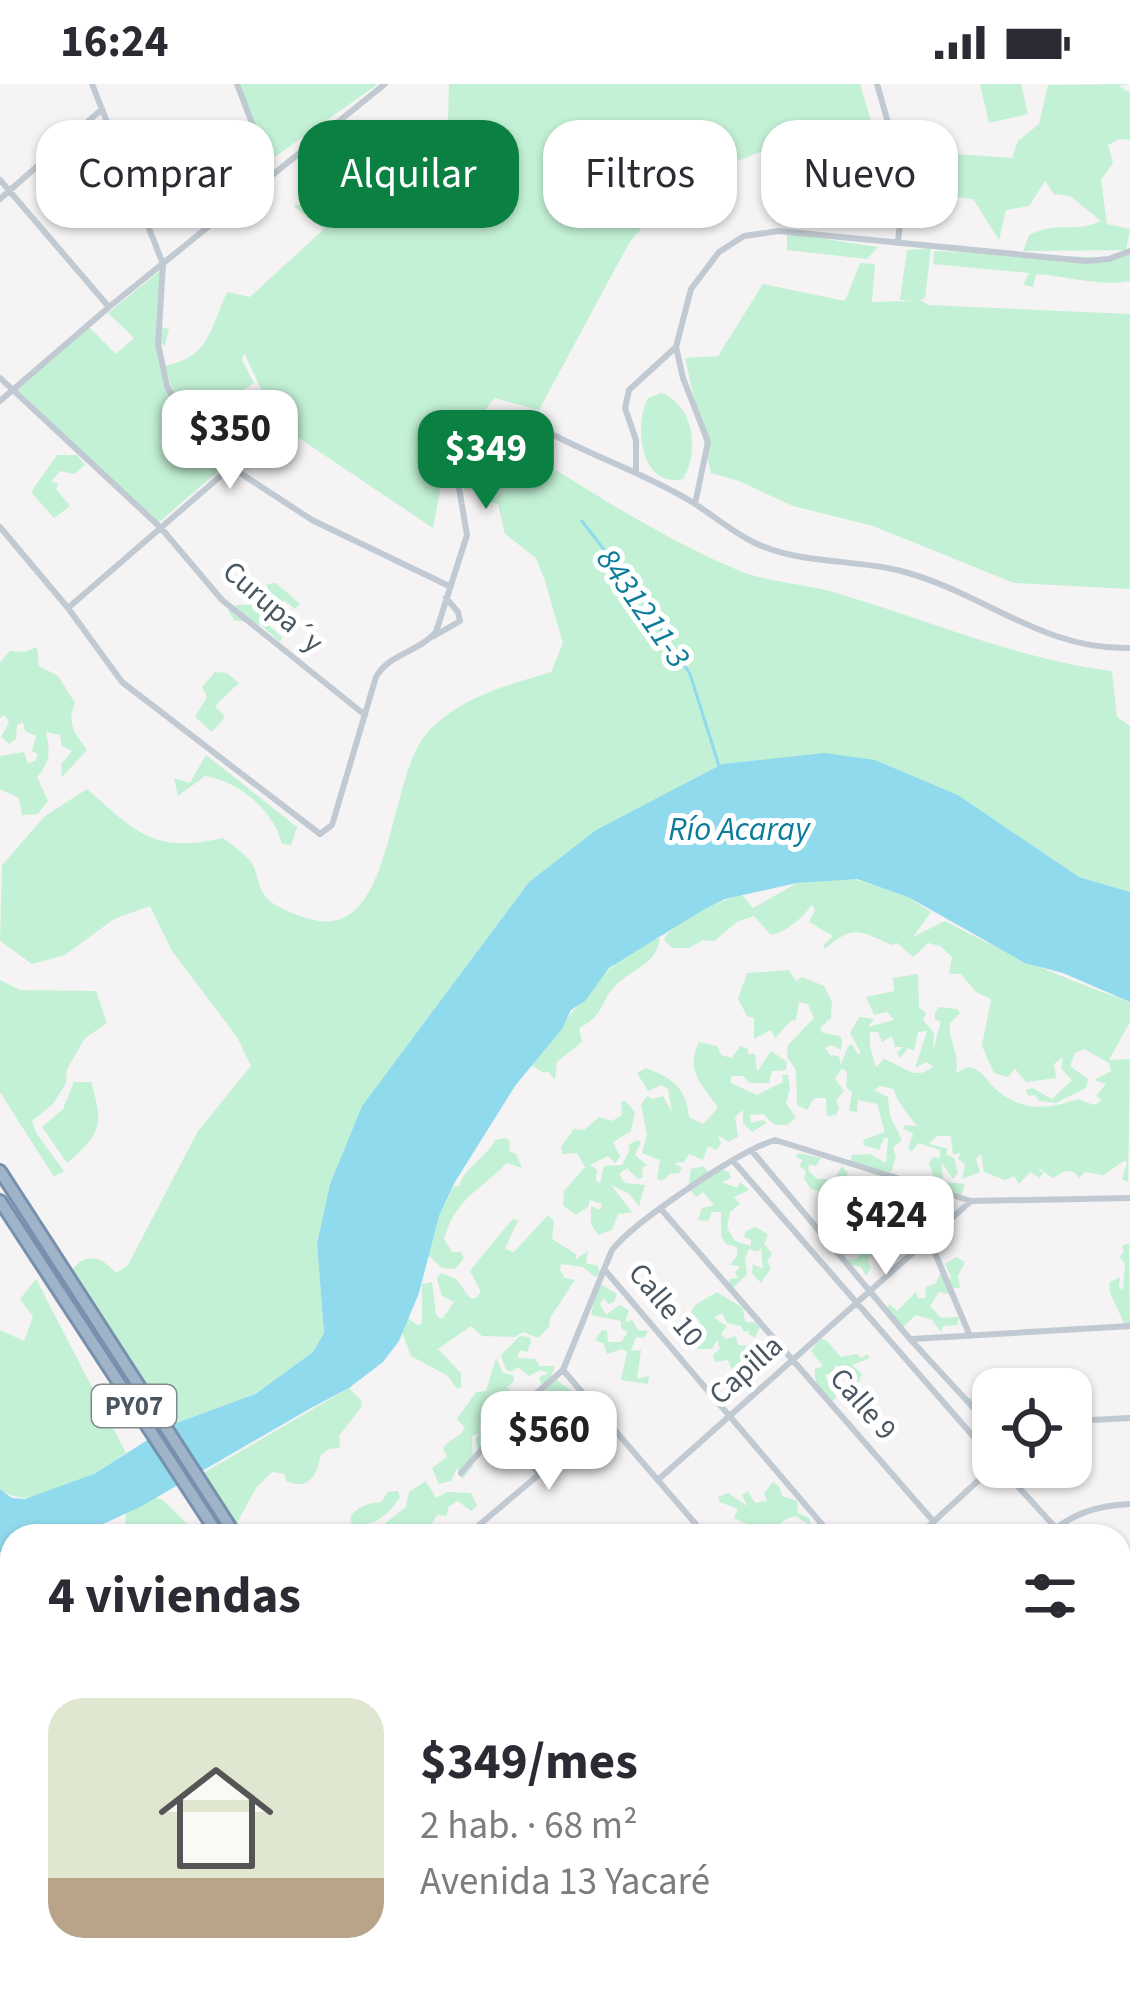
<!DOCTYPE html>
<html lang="es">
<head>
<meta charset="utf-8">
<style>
  :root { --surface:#fff; --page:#f2f2f3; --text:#2b2b33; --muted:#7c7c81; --accent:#0b8043 }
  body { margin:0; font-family:"Source Sans 3",sans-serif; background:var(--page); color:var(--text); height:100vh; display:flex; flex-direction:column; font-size:45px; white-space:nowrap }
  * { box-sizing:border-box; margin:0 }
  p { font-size:39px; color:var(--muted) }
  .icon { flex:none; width:66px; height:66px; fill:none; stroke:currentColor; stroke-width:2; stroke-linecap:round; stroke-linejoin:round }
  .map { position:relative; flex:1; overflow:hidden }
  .panel { position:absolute; left:0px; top:1440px; width:1131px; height:471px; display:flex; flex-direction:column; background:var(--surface); border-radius:36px 36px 0 0; box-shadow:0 3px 9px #0004 }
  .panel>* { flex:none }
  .guide { position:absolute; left:36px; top:36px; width:1059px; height:108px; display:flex; gap:24px }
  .tools { position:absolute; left:972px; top:1284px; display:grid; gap:24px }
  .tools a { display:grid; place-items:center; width:120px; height:120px; border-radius:24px; background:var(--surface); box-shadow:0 3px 9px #0004; font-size:60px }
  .price { position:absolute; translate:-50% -102px; padding:0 27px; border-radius:24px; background:#fff; color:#222; font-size:39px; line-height:78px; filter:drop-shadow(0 3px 6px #0008) }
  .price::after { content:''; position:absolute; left:50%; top:72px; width:36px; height:27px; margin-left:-18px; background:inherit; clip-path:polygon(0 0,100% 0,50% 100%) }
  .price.on { background:var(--accent); color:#fff }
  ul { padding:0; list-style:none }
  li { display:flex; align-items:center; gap:36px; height:300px; padding:0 48px }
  li span { display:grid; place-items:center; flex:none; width:336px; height:240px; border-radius:36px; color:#555 }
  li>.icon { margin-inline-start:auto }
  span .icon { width:144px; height:144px; fill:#fffc; stroke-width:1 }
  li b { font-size:51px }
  h2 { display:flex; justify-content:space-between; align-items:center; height:144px; padding:0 48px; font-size:51px }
  .chip { padding:0 42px; border-radius:36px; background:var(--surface); box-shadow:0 3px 9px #0004; font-size:42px; line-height:108px }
  .chip.on { background:var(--accent); color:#fff }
  .status { display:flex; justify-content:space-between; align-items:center; height:84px; padding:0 60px; background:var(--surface); direction:ltr }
  .status svg { height:33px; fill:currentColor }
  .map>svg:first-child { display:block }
  .green { fill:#c3f1d5; fill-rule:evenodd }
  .water { fill:#90daee }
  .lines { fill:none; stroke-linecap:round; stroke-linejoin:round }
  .stream { stroke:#90daee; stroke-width:3 }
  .trunk-casing { stroke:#7690ad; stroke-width:16 }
  .minor { stroke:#c1cad2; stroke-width:6 }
  .tertiary { stroke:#c1cad2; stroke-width:8 }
  .trunk { stroke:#9fb4c9; stroke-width:10 }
  .labels { text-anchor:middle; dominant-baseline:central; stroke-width:10; stroke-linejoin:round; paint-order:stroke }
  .shield { fill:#fff; stroke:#808990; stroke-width:3 }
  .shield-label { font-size:27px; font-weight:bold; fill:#4a5661 }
  .street-label { font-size:30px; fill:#4a5661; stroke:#fff }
  .water-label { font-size:33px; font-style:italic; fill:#0c7c9b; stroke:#fff }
</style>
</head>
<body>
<div class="status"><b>16:24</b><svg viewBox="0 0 49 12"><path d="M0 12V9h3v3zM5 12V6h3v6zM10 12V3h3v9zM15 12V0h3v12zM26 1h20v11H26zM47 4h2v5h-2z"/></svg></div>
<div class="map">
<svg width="1130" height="1909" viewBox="0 0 1130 1909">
  <rect width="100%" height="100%" fill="#f5f3f3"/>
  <!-- green -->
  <path class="green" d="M239,0h139l-109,77z
    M449,0h411l26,88 -57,-16 -66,-5 -84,33 -50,59 -90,167 -45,-12 -49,67 -12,63 -155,-104 -34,-71 -2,7 12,23 -63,41 -17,-30 -9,-28c44,-9 45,-36 62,-74l23,5 74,-68 -31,-23 12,-3 20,25 48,-41 -5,-8 53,-54 9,10 -5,7 23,-20z
    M980,0h41l7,30 -39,9z
    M1130,0l-11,2 11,7v47l-11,-1 -11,6 5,18 -12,17 6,44 23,5 -4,21 -103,1 6,-16c31,-15 43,-1 72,-14l-31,-25 -16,-2 -9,-13 -16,25 -23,4 -7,30 -26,-41c-20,-2 -36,-5 -46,-24l15,-22 70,5 6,-17 21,-17 9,-39z
    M787,149l91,14 -11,12 -80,-9z
    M931,164l-6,50 -5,2 9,5 201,9v275l-116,-6 -141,-57 -80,-20 -54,-25 -28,-8 -26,-115 33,-2 45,-72 82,17 15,-38 15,1 -3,38 42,-1 -14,-1 7,-50z
    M1130,166v31c-28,6 -64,-5 -94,-7l-3,13 -10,-2 6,-12 -96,-9 1,-13 180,7z
    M161,186l-5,56 13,3 -4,16 -7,-1 -2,-15c-2,59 30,96 66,139l-64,55 -142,-131 71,-67 29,29 18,-16 -26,-25z
    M661,309c33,12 39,58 22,86 -42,10 -50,-53 -35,-81z
    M502,352c75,47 150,97 231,132 32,15 72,15 107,26 90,27 178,65 272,77l5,46 13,9v166l-51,-15 -121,-82 -83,-35 -153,4 -126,66 -67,52 -167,224 -32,78 -13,58 7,91 -11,19 -59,42 -83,31 -101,-152c14,-21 30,-18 46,0l12,-8 70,-134 53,-65 -14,-29 -65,-86 -22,-45 -36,13 -49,36 -33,9 -32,-23 2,-76 43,-49 42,-27c49,43 66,65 136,49 9,7 21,15 28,24 9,13 5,28 20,40 12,8 29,15 43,18 81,19 73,-145 114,-188 32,-35 80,-47 123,-60l12,-29 -19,-65 -8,-20 -31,-24 -7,-30 -13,-3 -13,-12 -7,2 -3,-8 8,-19z
    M57,371h20l8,10 -11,9 -14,-3 -9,10 7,3 -2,5 14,17 -16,12 -23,-26z
    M276,499l24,21 -5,5 -10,-8 -6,1 -15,19 18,16 -2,5 -19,-17 -27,-5 -6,-10 9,-5 32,-1 -2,-20z
    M37,563l2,19 19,10 17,27c-9,21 0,30 12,47l-25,27 -1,-13 11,-13 -10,-5 -2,-11 -14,-3c4,20 5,29 -9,45l11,24 -10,13 -16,1 -3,-17 -19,-9v-33l24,-4 4,11 7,-2 3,-7 -6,-3 4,-15 -11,-5 -2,-9 -6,3 -1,14 -7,5 -8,-7 8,-15 -4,-7 -5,3v-56l10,-11 15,1z
    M215,588l12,1 12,10 -24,23 10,11 -13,15 -17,-15 12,-20 -5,-10z
    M206,671l91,72 -6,18 -9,-1c-8,-33 -43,-63 -77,-68l-27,20 -4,-18 16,5z
    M852,794l58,20 21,14 -18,25 32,-16c60,32 121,59 185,81v20l-21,38 21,-1 -2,123 -6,-3 5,-17 -3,-1 -21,14 -18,-3 -6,6 -5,-6 -9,-1 -12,7 -16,-11 6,6 -3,5 -10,-6 -11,12 -5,-8 -9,4 -21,-8 -3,-18 -5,5 4,13 -18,7 3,-15 -7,-5 2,-6 -7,2 -2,-19h-14l-8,8 19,5 -2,5 8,4 4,15 -5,6 -11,-16 1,19 22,2 -4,12 -25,-13 -7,-20 4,-6 7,1v-8l-22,-7 -6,8 -4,-2 5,-16 -10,-4 2,-4 12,1c-7,-9 -22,-27 -23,-37l-14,-3 -6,4 14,7 2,19 12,24 -9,7 3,10 -5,15 -41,-9 2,-8 18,-1 16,9 2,-25h-4l-5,12 -15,-5 -1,-5 22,-8 -8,-28 -19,-4 -1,12 -8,-1 3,-19 -6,-5 1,-15 -5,-4 -7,11 9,12 -8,9 3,9 -3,6 -9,1 -1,-18h-12l-7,12 -10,-5 -1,-35 -9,-13 1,-12 26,-27 -6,-14 -9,-2 -3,18 -5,1 -16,17 -4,-8 -17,9v-21l-7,-2 -9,-17 9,-26 42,-3 7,11 6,-4 22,9 8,16 -1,16 -11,10 3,5 17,3 2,4 -1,10 -10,-5 -6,3 5,7 9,1 2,9 7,-19 4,-2 6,10 3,-1 -11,-20 9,-16 15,2 -6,8 26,-7 -7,-8 -13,3 -8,-18 28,-6 -1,-13 25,-4 1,33 7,6 -3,7 11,13 -1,18 8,-30 -6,-1v-7l4,-6 18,2 3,4 -10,10c-2,19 10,29 6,50l12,-6c16,3 17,13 29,23 24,22 53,19 81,9l16,6 8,-5 -6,-4 10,-12 -12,-4 17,-9 -2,-8 -25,-14 -9,4 -5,13 18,13 -2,9 -30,15 -17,-2 -4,-6 -7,1 -2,-6 6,-2 20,11 20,-19 -11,-12 2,-11 -9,7 2,14 -30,4 -11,-13 -7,8 -14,-4 -12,-27 9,-47 -15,-7 -15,-18h-12l3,-17 -12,-11 -12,-3 -15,14 -16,-14 -6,2c-34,-16 -39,-19 -66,4l-2,-4 10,-9 -24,-14 6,-12 -3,-5c-11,14 -24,26 -41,30l-17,-19 -17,6 -23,19 -11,-1 -14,8h-17l-8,-8c8,-19 57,-40 78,-45l11,13 44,-25zM927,947l-12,37 11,-6 7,4c-17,17 -31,-1 -49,-7l-8,8 -6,-20v-15h8l4,10 10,-6 3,11h8l-6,6 3,5 8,-10 6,3 4,-19z
    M660,854c-3,27 -28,30 -45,48 -16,17 -9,28 -36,42l3,14 -25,20 -2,18 -7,-9 -4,2 -13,-8c36,-41 74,-111 129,-127z
    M0,896l20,10 76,1 11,32 -22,15 -18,31 -1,14 -13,21 -21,17 4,12 28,38 -10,6 -54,-85z
    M699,958l18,4 4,9 11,3 8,-12 8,3v5h7l2,18 14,-21 16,11 -1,8 -14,1 -3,12h-20l-6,-7h-12v7l26,12 26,-13 -1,-7h6l2,14 -4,14 10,15 -9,7h-12l-12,-11 -13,1 1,8 12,-3 4,3 -15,9 -9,-9v-13l-8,7 3,20 -10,5 -10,-7 3,8 -4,7 -9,-4 -5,14 -14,-6 -5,8 -10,1 8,5 -3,5 -9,1 -8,7 -5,-2 3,-19 -18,-7 5,-19 -6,-29 6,-9 5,3 11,-3 9,16 -4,-23 -7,-4 -13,6 -11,-18 9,-5c27,10 40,20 43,49l14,7 15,-16c-16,-25 -33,-35 -19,-66z
    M74,998h17c13,43 10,52 -24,81l-25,-36 21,-18z
    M621,1017h5l9,12 -4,18 -18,11 7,15 -5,6 -7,-7 -18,9 7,5 -1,11 4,2 4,-17 18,-1 8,-16 -2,-4 9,-5 4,2 -6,13 12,10 -5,3 1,9 -5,2 -11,-11 -8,6 6,9 20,2 -6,21 -11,-13 -17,-8 21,27 -14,2 -6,16 -14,5 -7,-11v-18l9,4 2,-6 -12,-4 -2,7 -12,8 -13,-10 1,-14 21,-24 -8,-14 -15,1 -1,-7 13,-18 10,1 15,-13 13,4 10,-6z
    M506,1054l4,4 -1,9 7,3 6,14 -15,-5c-28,29 -50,33 -63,76l8,13h9l3,6 -9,11 -13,-1 -14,-13 11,-39 15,-30h5c5,-18 27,-28 36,-46z
    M798,1069l23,5 -5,8 -7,-2 -1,6 9,9h9l4,7 12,-20 6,7 -10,19 -13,7 -4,-8 -10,-2 -7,-10 2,-8 -7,-5 4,-6 -7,-3z
    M704,1082l5,8 11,-5 9,3 2,6 -9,4 15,6 3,-6 9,8 -15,7 6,7 -10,8 -3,16 8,13 16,5v-6l-7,-3 2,-6 9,-4 13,7 -4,10 8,10 -5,7 4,7 -10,15 -9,-10 1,-9 10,5 -2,-21 -3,4 -9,-3 -4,10 2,15 -15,15 -4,-6 2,-4 8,-1 -3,-5 5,-7 -10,-1 7,-9v-9l-11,-3 -5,-8v-24h-9l-4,9 -10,-1 4,-12 12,-3 -11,-13 -7,5 -8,-9 3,-19z
    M855,1125l19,5 3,15 -4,8 -5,-12 -5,4 8,19 -3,14 3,5 -5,9 -5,-9 -13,-3v-4l10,-2 1,-5 -11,-8 8,-6 -17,4 11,8 -6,5 -9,-13 17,-15 -6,-9z
    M548,1131l6,6 -2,18 24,15v5l12,-8 -2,12 12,3 2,8 -5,3 -12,-10 -22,-3 -1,6 5,8 10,2 -25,38 -1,9 -11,11 -15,-6 -8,5 -33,-1 -11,-10 -33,23 23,24v14l-4,2 -9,-13 -37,-20 -9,-24 6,-14 9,7 5,-1v-40l10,-2 4,33 6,4 12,-17 -12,-6 -5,-17 4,-6 15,6 14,19h6l5,-6 -11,-21c15,-19 27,-34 43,-52l5,1 -13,29 9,3z
    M1129,1159l1,85 -3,2 -18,-40 1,-8 10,-5 -1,10 4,3 2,-27 -6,-6 5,-5 -2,-6z
    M956,1173l9,5 -7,14 2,12h-9l-3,6 -9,-2 -9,14 11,12 18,-1 -2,8 -14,1 -2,6 -9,-12 -16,-5 -14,13 -11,-7 -4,-11 2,-6 8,7 19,-19 2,6h7l1,-11 10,-4 4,-9 9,11 2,-9 -6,-12z
    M36,1195l90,174c-32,21 -90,63 -126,36v-159l24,11 9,-24 -13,-18z
    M602,1201l15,9 -3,8 -6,2 -4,-6 -4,6 6,11 13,-10 10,5 -4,12 7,-2 6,10 10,1 -4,7 -8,-1 -5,14 10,-1 -4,29 12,-3 -1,8 -27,-4 6,-28 -5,-3 -15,5 -3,-10 -9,-4 7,-10 5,1 1,11h13l7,-10 -7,-4v-7l-30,-6 6,-29z
    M717,1208l26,16 2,14h9l6,5 -5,11 -7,-4 1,-4 -5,2 -3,-6 -14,-3 -5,-10 -8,5 13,8 -6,8 5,5 10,-3 2,9 14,1 -4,17 13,11 -1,3 -11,-6 -7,3 -10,-3 -4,-11 -13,2 -2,-7 7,-6 -3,-9 -5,9h-15l3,-7 -6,-9 6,-11 -9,-10 4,-7z
    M520,1252l9,1 2,4 -4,11 -7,-2 -3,8 18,1 5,7h15l-4,10 33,24 -1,12 -8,3 -1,5 -4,-5 7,-7 -12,-9 1,-4 -3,-1 -2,7c-10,-3 -19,-13 -22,-24l10,-4 -9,-3 -11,6 -11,-9 -7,5 -5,-2 -5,-15z
    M820,1254l7,3 14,16 15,-3 6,4 5,-4 3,4 -18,7 10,9 -7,17 -6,-6 4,-12 -10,1 -7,-10 -3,8 -8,3 11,22 -5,6c-12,-13 -17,-17 -16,-34l8,-3 -12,-15z
    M496,1274l7,15 10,2 1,6 -7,6 3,4 -15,20 -10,-3 -6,24 19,-10 7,-18 13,5c-10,15 -11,24 -30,26l1,7 -9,12 -5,-15 5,-6 -8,3 1,30 -11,13 -5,-11 -6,13 -12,3 -7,-16 15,-11 -4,-9c6,-9 17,-10 22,-20l-8,-9 19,-27 10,-1z
    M990,1295h21l2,4 -4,6h-16v41l-7,-1 7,14 -3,10 -11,-22 4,-5 -6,-16 -11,-12 13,-1z
    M349,1304l12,12 1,6 -23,30 1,12 -11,1 -9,7c-2,19 -12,35 -34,25l-1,-7 -13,-2 -16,16 -19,35 -14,2 -30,-46z
    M426,1397l10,17 11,-6 24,1 6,13 -6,5 -13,-10 -10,6 -1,9 -10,-1 -6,10 16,1 -3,7 -9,-1 7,4h-62l2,-10 24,-19 3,-15z
    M773,1398l7,5 2,9 15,5 1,12 11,5 2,8 -16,-10 -11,4 -9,10 7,6 -19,-2v-7l-5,-3v12h-19l8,-12 -13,-6 4,-9 -18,-7 -2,-5 10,-4 19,13 -5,-11 6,-4 7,12 12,-2 -3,-8z
    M398,1407l2,6c-10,15 -21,26 -38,28l-1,3 16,8 -22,-1 -5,-18c8,-10 17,-14 31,-15l7,-10z
    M154,1413l9,3 36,36h-70l-4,-6 1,-16z"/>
  <!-- water -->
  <path class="water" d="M825,669l50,7 83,35 121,82 51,15v110l-67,-29 -38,-10 -115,-65 -53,-19 -60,4 -72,16 -22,11 -94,58 -24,33 -14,9 -9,19 -47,57 -60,96 -16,34 -20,77 -20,48 -16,21 -34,26 -38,20 -171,99 -63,29h-65v17l-12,-1v-63l12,9 13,1 69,-25 77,-49 84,-31 58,-42 11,-19 -7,-90 13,-59 32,-78 167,-224 67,-52 126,-66z"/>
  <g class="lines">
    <!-- stream -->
    <path class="stream" d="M582,437l62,81 46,72 29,92
      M1119,1625l11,-7
      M654,1909l6,-10"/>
    <defs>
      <path id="trunk" d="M0,1087l236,365
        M0,1117l219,335
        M528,1899l9,10
        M546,1899l9,10"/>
    </defs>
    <!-- trunk casing -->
    <use href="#trunk" class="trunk-casing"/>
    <!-- minor -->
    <path class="minor" d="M92,0l71,180 -5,80 9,42 20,38 44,43 81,53 137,66
      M237,0l35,91
      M877,0l27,95 -6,64
      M0,96l109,127
      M0,115l102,-90
      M676,263l7,31 25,64 -13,62
      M0,294l161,150 61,72 143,115
      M0,317l109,-94 276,-223
      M636,389v-33l-11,-32 4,-18 47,-43 15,-58 28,-37 25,-16 35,-5 307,30 23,-2 21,-8
      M0,443l68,81 54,74 198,152 12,-9 44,-148c14,-24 43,-25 60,-45l31,-97 -10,-59c10,-21 33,-52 59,-52 21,1 41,13 60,22 38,18 80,34 116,56 21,13 39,29 61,40 44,22 97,17 144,28 83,20 145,81 233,78
      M68,524l163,-141
      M434,552l26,-15 -2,-9 -12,-14
      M752,1067l158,188 83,90
      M734,1078l259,297
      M660,1124l274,314
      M930,1157l40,95
      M604,1185l228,267
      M912,1255l218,-13
      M1071,1337l59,-3
      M1000,1383l56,61
      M461,1389l39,-44
      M539,1389l-39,-44v-4l63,-55
      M660,1394l311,-277
      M466,1452l139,-117
      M706,1452l-143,-166 49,-120c23,-29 127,-99 163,-110l196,61 159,-3
      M918,1452l75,-69
      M1046,1452c27,-23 49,-30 84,-32
      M1119,1504l11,-10
      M1119,1522l11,14
      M0,1580l12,17
      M1119,1603l11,-4
      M0,1611l12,-9
      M1119,1651l11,-3
      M0,1707l12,14
      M0,1837l12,16
      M0,1869l12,-11
      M59,1899l10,10
      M169,1899l9,10
      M280,1899l9,10
      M983,1899l8,10
      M1071,1899l8,10
      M780,1909l11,-10"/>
    <!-- tertiary -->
    <path class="tertiary" d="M1119,1793l11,-5
      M1119,1811l11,-6
      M974,1909l10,-10
      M996,1909l10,-10"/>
    <!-- trunk -->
    <use href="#trunk" class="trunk"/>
  </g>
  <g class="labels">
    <!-- shield labels -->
    <rect class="shield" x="92" y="1301" width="84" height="42" rx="9"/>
    <g class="shield-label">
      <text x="134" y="1322">PY07</text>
    </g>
    <!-- street labels -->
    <g class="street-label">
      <text transform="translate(273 523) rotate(41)">Curupa´y</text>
      <text transform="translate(666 1221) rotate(50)">Calle 10</text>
      <text transform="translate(746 1286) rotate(-42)">Capilla</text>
      <text transform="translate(863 1320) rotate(49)">Calle 9</text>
    </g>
    <!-- water labels -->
    <g class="water-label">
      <text transform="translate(643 524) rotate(55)">8431211-3</text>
      <text x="739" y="745">Río Acaray</text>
    </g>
  </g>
</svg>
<div class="tools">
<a><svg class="icon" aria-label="locate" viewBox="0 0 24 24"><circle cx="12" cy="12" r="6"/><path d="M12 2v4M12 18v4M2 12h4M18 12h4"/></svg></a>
</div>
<b class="price" style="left:230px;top:408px">$350</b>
<b class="price on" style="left:486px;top:428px">$349</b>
<b class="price" style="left:886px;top:1194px">$424</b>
<b class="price" style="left:549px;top:1409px">$560</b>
<div class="guide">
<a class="chip">Comprar</a>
<a class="chip on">Alquilar</a>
<a class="chip">Filtros</a>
<a class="chip">Nuevo</a>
</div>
<section class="panel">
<h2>4 viviendas<svg class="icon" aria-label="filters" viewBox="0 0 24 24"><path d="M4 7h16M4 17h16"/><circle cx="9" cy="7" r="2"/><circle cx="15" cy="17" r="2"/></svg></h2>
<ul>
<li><span style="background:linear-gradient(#dfe7d0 75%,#b9a48a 0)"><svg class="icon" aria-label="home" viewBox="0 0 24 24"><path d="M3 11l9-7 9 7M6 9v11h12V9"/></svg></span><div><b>$349/mes</b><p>2 hab. · 68 m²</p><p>Avenida 13 Yacaré</p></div></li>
</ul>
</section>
</div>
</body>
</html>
